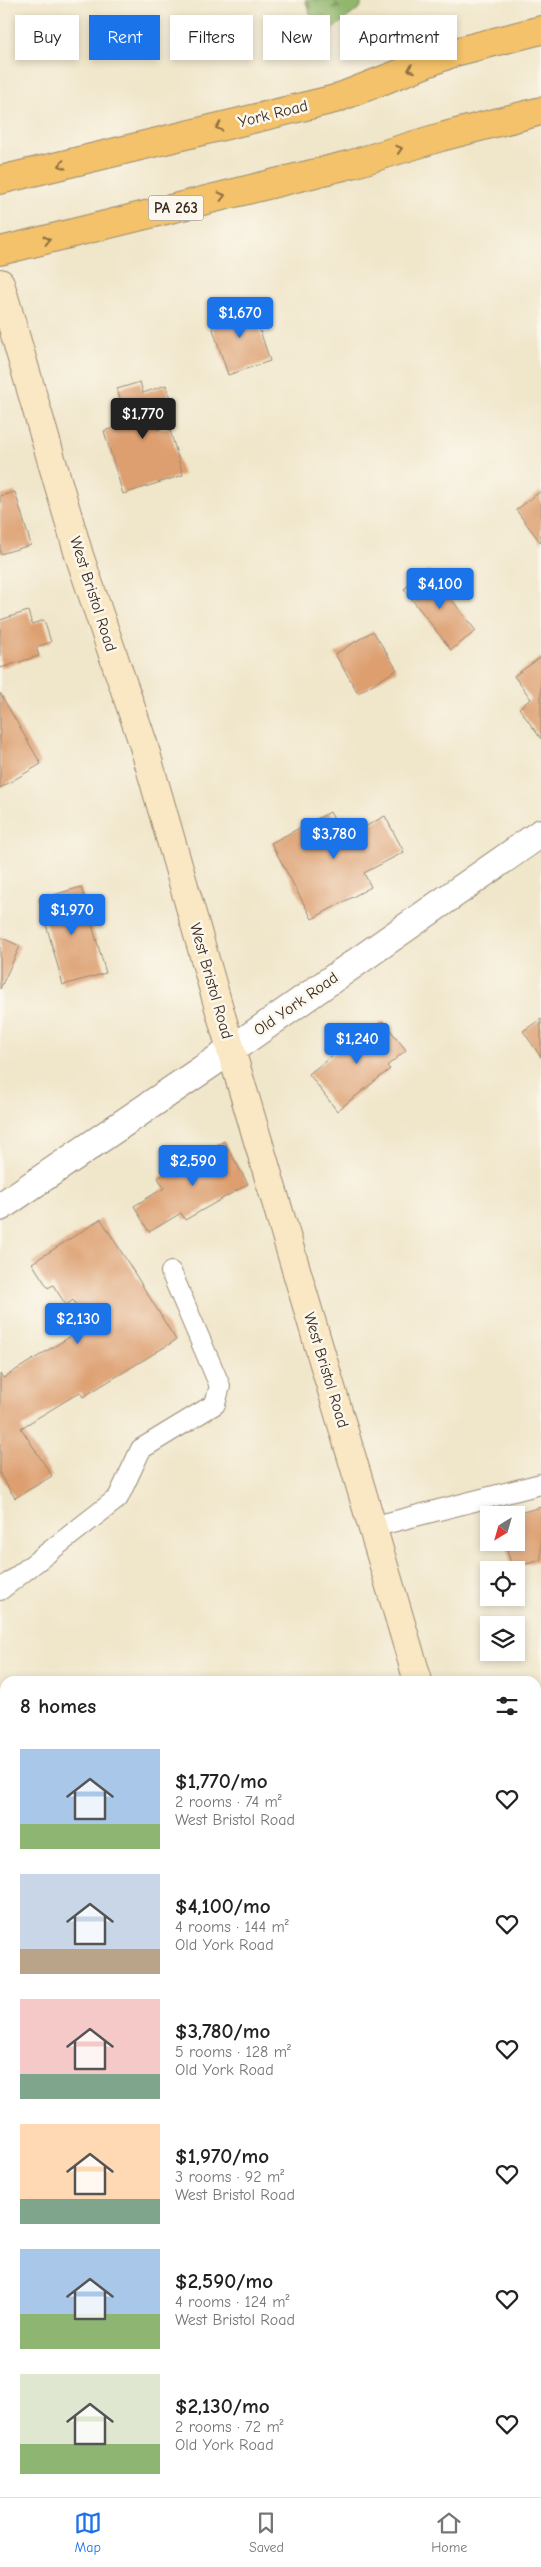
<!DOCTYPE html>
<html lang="en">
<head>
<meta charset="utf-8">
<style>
  :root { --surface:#fff; --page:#f2f2f2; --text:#222; --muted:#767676; --line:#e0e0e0; --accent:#1a73e8 }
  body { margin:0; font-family:"Comic Neue",sans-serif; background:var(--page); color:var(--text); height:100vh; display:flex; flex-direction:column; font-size:19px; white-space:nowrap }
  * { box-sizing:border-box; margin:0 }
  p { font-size:16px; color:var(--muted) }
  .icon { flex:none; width:28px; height:28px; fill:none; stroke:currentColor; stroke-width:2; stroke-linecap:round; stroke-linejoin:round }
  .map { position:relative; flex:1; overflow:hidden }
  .side { position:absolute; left:0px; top:1676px; width:541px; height:821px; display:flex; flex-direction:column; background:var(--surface); border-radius:15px 15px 0 0; box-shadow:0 2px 8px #0003 }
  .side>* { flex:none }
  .guide { position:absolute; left:15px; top:15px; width:511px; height:45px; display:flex; gap:10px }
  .needle { width:32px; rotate:217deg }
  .fabs { position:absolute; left:480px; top:1506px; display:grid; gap:10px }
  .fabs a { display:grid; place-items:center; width:45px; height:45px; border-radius:0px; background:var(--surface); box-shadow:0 2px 8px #0003; font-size:25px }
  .price { position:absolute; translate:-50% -42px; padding:0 11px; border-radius:5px; background:var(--accent); color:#fff; font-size:16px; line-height:32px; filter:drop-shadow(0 1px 2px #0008) }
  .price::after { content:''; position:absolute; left:50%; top:30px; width:15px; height:11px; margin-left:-8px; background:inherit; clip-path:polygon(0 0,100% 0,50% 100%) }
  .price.current { background:#222; color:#fff }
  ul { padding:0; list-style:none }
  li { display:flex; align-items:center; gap:15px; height:125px; padding:0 20px }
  li span { display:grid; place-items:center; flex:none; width:140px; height:100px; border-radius:0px; color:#555 }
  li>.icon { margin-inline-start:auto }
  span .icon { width:60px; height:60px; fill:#fffc; stroke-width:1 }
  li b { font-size:21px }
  h2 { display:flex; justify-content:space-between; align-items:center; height:60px; padding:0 20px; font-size:21px }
  .tag { padding:0 18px; border-radius:0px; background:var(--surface); box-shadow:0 2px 8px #0003; font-size:18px; line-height:45px }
  .tag.current { background:var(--accent); color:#fff }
  .tabs { display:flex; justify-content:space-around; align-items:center; height:70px; border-top:1px solid var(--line); background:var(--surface); font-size:14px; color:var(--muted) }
  .tabs a { display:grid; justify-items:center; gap:2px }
  .tabs .current { color:var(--accent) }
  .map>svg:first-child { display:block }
  .forest { fill:url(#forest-firs); stroke:#667045 }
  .building { fill:#dd9f6f }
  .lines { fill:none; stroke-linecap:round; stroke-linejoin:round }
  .lane-casing { stroke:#968874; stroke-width:22 }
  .street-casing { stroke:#968874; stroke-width:30 }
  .secondary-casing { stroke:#968874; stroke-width:30 }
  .highway-casing { stroke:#968874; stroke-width:30 }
  .lane { stroke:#fff; stroke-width:20 }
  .street { stroke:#fff; stroke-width:28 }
  .secondary { stroke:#fae7c3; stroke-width:28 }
  .highway { stroke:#f3c26a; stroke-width:28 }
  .oneway { stroke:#8e6e40 }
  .labels { text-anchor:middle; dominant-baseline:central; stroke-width:5; stroke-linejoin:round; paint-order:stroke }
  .shield { fill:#fbf7ec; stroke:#75685c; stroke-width:1 }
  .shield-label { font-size:15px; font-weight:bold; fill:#3b2a1e }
  .street-label { font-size:16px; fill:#3b2a1e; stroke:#fbf7ec }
</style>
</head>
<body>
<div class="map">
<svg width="541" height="2497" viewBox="0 0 541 2497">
  <defs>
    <pattern id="forest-firs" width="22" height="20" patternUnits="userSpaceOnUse" patternTransform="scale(1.25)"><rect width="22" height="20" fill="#91b66c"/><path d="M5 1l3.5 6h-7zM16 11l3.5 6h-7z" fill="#789458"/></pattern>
  </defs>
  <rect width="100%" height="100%" fill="#fbf7ec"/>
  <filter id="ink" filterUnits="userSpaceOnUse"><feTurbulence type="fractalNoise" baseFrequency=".02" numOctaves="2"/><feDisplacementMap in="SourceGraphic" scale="10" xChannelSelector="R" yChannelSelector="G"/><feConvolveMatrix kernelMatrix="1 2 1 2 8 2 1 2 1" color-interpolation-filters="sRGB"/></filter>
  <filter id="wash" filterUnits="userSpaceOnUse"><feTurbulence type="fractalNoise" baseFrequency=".0096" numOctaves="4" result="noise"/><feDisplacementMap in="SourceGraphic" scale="20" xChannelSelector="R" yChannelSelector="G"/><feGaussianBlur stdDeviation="1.12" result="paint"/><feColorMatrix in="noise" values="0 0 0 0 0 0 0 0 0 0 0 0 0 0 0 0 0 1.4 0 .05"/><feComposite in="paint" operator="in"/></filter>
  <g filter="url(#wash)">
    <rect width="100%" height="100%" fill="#f0e6ca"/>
    <!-- forest -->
    <path class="forest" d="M305,0h56v7l-41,32z"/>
    <g id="blocks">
      <!-- building -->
      <path class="building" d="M251,303l19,58 -42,14 -19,-58z
        M140,382l3,11 23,-8 8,26 -20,6 4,13 11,-3 14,48 -60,19 -19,-63 24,-8 -11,-34z
        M541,491v52l-25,-33z
        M15,492l16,53 -31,9v-58z
        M429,570l47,61 -25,19 -47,-61z
        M28,611l4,13 12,-4 7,22 -15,5 3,9 -39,12v-48z
        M373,631l24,39 -39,23 -23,-39z
        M541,657v82l-22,-31 12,-9 -17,-23z
        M0,693l41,71 -41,24z
        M330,812l14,26 41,-22 19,36 -40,21 7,14 -59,32 -41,-76z
        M81,887l25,86 -43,12 -24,-86z
        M0,937l20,9 -20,43z
        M541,1019v38l-18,-26z
        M383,1021l23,29 -19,16 3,3 -53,42 -28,-37 53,-42 2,3z
        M224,1141l24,43 -63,36 -4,-7 -32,19 -15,-26 30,-18 -6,-10z
        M101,1219l75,121 -93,57 -3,-5 -59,36 31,48 -37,22 -15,-23v-101l3,4 86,-53 -16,-25 -7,5 -13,-20 -5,3 -16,-25z
        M541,1507v53l-29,8 -7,-26h11v-28z
        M5,2451v41h25l2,5h-32v-44z
        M420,2492h15v1l-13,4z
        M440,2492h33l-11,5h-20z"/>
    </g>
  </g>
  <g filter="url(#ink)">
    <use href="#blocks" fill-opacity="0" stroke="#968874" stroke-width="1"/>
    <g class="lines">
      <defs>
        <path id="lane" d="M372,1527l169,-43
          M0,1590l118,-92 23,-49 74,-45 5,-18 -49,-114"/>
        <path id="street" d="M0,1207l231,-157 310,-217"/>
        <path id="secondary" d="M0,283l79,272 64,188 88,307 187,631
          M536,2077l5,16"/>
        <path id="highway" d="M0,180l335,-81 120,-47 86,-22
          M0,251l352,-87 89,-27 100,-26"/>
      </defs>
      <!-- lane casing -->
      <use href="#lane" class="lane-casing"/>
      <!-- street casing -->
      <use href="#street" class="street-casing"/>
      <!-- secondary casing -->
      <use href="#secondary" class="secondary-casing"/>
      <!-- highway casing -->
      <use href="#highway" class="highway-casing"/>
      <!-- lane -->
      <use href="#lane" class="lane"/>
      <!-- street -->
      <use href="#street" class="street"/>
      <!-- secondary -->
      <use href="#secondary" class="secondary"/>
      <!-- highway -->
      <use href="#highway" class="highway"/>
    </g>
    <!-- one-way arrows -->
    <defs><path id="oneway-chevron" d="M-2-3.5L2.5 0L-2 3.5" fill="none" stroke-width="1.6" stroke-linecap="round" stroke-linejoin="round" transform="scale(1.25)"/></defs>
    <g class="oneway">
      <use href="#oneway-chevron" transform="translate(411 69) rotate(159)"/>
      <use href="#oneway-chevron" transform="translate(219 127) rotate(166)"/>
      <use href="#oneway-chevron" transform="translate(399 149) rotate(-17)"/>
      <use href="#oneway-chevron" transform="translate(62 165) rotate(166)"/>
      <use href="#oneway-chevron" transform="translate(222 196) rotate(-14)"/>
      <use href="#oneway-chevron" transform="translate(47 240) rotate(-14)"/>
    </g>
  </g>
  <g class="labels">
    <!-- shield labels -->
    <rect class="shield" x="148.5" y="195.5" width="55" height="25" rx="4"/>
    <g class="shield-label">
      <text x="176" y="208">PA 263</text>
    </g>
    <!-- street labels -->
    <g class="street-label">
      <text transform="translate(273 114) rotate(-14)">York Road</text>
      <text transform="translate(93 594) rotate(72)">West Bristol Road</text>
      <text transform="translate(211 981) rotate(74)">West Bristol Road</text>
      <text transform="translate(296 1004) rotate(-35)">Old York Road</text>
      <text transform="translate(326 1370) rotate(73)">West Bristol Road</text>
    </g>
  </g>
</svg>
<div class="fabs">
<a><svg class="needle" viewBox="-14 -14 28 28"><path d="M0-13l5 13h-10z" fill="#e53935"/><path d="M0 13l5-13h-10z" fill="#767676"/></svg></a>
<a><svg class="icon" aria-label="locate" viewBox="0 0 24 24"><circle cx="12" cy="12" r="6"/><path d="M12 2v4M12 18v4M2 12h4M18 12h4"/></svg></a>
<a><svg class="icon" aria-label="layers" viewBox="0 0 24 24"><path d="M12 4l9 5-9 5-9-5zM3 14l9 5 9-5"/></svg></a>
</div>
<b class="price" style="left:240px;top:339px">$1,670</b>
<b class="price current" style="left:143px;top:440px">$1,770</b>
<b class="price" style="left:440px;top:610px">$4,100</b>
<b class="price" style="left:334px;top:860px">$3,780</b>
<b class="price" style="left:72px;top:936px">$1,970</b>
<b class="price" style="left:357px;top:1065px">$1,240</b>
<b class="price" style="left:193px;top:1187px">$2,590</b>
<b class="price" style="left:78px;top:1345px">$2,130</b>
<div class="guide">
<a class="tag">Buy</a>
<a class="tag current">Rent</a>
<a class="tag">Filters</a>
<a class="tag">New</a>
<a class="tag">Apartment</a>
</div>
<section class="side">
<h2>8 homes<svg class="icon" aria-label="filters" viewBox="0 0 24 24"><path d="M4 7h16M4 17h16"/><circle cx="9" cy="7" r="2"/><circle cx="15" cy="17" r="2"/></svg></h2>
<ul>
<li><span style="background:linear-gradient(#a9c7e8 75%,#8fb573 0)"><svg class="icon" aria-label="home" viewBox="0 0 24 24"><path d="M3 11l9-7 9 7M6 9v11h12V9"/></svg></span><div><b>$1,770/mo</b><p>2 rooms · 74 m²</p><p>West Bristol Road</p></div><svg class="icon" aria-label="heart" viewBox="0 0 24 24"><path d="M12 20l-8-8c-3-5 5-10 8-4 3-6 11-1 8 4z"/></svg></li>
<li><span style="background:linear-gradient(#c9d6e8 75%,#b9a48a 0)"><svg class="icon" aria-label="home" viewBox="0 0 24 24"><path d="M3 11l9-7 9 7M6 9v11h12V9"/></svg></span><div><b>$4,100/mo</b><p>4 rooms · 144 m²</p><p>Old York Road</p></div><svg class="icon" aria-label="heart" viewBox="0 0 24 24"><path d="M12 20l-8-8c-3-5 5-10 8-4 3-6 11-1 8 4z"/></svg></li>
<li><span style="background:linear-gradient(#f6c9c9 75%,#7fa58c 0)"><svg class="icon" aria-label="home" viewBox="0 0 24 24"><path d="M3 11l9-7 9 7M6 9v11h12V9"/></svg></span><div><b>$3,780/mo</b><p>5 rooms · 128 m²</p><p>Old York Road</p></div><svg class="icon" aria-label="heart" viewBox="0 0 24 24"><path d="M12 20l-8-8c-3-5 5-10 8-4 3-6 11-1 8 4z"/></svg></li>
<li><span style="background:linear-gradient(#ffd9b3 75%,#7fa58c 0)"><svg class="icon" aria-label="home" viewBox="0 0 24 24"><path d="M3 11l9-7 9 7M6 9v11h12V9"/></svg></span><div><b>$1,970/mo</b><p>3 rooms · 92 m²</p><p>West Bristol Road</p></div><svg class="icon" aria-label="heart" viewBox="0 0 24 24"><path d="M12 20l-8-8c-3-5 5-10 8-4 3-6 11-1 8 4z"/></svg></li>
<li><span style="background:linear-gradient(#a9c7e8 65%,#8fb573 0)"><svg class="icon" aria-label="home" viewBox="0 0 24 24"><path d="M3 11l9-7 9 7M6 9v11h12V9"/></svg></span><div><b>$2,590/mo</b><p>4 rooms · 124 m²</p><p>West Bristol Road</p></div><svg class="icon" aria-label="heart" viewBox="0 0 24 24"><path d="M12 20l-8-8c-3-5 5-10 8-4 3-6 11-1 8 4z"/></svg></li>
<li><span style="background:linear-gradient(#dfe7d0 70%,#8fb573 0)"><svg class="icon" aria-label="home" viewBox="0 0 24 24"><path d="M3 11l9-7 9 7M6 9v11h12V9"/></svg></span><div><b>$2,130/mo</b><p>2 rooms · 72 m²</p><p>Old York Road</p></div><svg class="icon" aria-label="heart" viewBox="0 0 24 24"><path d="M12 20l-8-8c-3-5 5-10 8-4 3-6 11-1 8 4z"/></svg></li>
</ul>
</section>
</div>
<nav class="tabs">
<a class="current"><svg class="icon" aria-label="map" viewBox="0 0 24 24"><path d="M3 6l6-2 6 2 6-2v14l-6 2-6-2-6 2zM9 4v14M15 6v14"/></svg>Map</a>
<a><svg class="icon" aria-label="saved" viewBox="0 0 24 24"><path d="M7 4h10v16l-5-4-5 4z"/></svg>Saved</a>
<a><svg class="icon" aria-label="home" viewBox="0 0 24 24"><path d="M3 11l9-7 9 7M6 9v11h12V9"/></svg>Home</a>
</nav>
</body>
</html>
